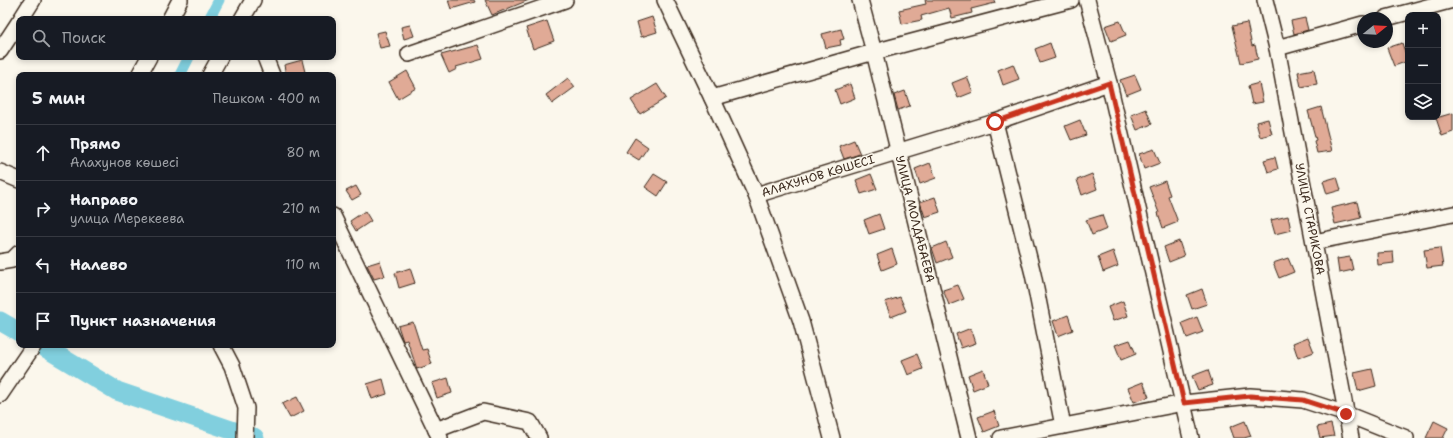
<!DOCTYPE html>
<html lang="ru">
<head>
<meta charset="utf-8">
<style>
  :root { --surface:#171b24; --page:#242831; --text:#f1f3f6; --muted:#9ea1a6; --line:#363941 }
  body { margin:0; font-family:"Shantell Sans",sans-serif; background:var(--page); color:var(--text) }
  .controls { position:absolute; right:12px; top:12px; display:grid; overflow:hidden; border-radius:8px; box-shadow:0 2px 6px #0003 }
  .controls button { width:36px; height:36px; display:grid; place-items:center; padding:0; border:0; border-bottom:1px solid var(--line); background:var(--surface); color:var(--text); font:20px sans-serif }
  .compass { position:absolute; left:1357px; top:12px; width:36px; height:36px; border-radius:50%; background:var(--surface); box-shadow:0 2px 6px #0003; rotate:72deg }
  .stop { position:absolute; width:12px; height:12px; margin:-9px; border:3px solid #c8321e; border-radius:50%; background:#fff }
  .stop.end { background:#c8321e; border-color:#fff; box-shadow:0 1px 4px #0008 }
  .list { margin:0; padding:0; list-style:none }
  h2 { display:flex; justify-content:space-between; align-items:center; height:52px; margin:0; padding:0 16px; font-size:17px }
  h2 small { font-size:13px; font-weight:400; color:var(--muted) }
  .list li { display:grid; grid-template-columns:26px 1fr auto; gap:12px; align-items:center; box-sizing:border-box; height:56px; padding:0 16px; border-top:1px solid var(--line) }
  .list b { display:block; font-size:15px; white-space:nowrap }
  .list p { margin:0; font-size:13px; white-space:nowrap; color:var(--muted) }
  .list em { font-size:13px; font-style:normal; color:var(--muted) }
  .icon { flex:none; width:22px; height:22px; fill:none; stroke:currentColor; stroke-width:2; stroke-linecap:round; stroke-linejoin:round }
  .map { position:relative; flex:none; width:1453px; height:438px; overflow:hidden }
  .search { position:absolute; background:var(--surface); box-shadow:0 2px 6px #0003; left:16px; top:16px; width:320px; height:44px; display:flex; align-items:center; gap:10px; box-sizing:border-box; padding:0 14px; border-radius:8px; color:var(--muted); font-size:15px }
  .panel { position:absolute; background:var(--surface); box-shadow:0 2px 6px #0003; left:16px; top:72px; width:320px; height:276px; border-radius:8px }
  .map>svg:first-child { display:block }
</style>
</head>
<body>
<div class="map">
<svg width="1453" height="438" viewBox="0 0 1453 438">
  <rect width="100%" height="100%" fill="#fbf7ec"/>
  <filter id="ink" filterUnits="userSpaceOnUse"><feTurbulence type="fractalNoise" baseFrequency=".025" numOctaves="2"/><feDisplacementMap in="SourceGraphic" scale="8" xChannelSelector="R" yChannelSelector="G"/><feConvolveMatrix kernelMatrix="1 2 1 2 8 2 1 2 1" color-interpolation-filters="sRGB"/></filter>
  <g filter="url(#ink)">
    <g fill="none" stroke-linecap="round" stroke-linejoin="round">
      <!-- canal -->
      <g stroke="#81cfde" stroke-width="11">
        <path d="M209,19L219,0"/>
        <path d="M180,75L189,57"/>
      </g>
      <!-- river -->
      <g stroke="#81cfde" stroke-width="19">
        <path d="M0,321L19,332"/>
        <path d="M44,347L117,391L237,432"/>
        <path d="M254,437L255,438"/>
      </g>
    </g>
    <!-- building -->
    <g fill="#e0aa96" stroke="#3b2a1e">
      <path d="M448,0H474L475,2L451,9Z"/>
      <path d="M485,0H529L492,15Z"/>
      <path d="M925,0H994L995,3L971,9L972,13L952,18L949,8L921,16L922,20L902,24L899,10L926,4Z"/>
      <path d="M652,17L657,32L641,37L637,22Z"/>
      <path d="M1305,18L1308,30L1294,34L1291,21Z"/>
      <path d="M547,21L554,41L533,49L526,28Z"/>
      <path d="M1120,21L1126,35L1111,41L1105,26Z"/>
      <path d="M1247,23L1252,46L1255,45L1258,59L1241,63L1232,26Z"/>
      <path d="M410,25L414,36L404,39L401,27Z"/>
      <path d="M841,29L844,39L840,40L841,45L826,48L822,34Z"/>
      <path d="M385,31L390,46L380,48L376,33Z"/>
      <path d="M1050,43L1055,58L1040,63L1035,49Z"/>
      <path d="M1402,43L1408,61L1394,66L1387,48Z"/>
      <path d="M478,45L483,59L456,67L457,69L449,73L441,55Z"/>
      <path d="M302,60L305,72L293,75H286L284,65Z"/>
      <path d="M1013,64L1019,79L1003,85L998,70Z"/>
      <path d="M1314,69L1317,84L1301,87L1298,72Z"/>
      <path d="M407,71L416,88L398,99L389,82Z"/>
      <path d="M1135,75L1141,89L1126,95L1120,80Z"/>
      <path d="M967,77L973,92L958,98L952,83Z"/>
      <path d="M568,78L575,87L552,104L546,95Z"/>
      <path d="M1259,83L1263,102L1252,104L1248,86Z"/>
      <path d="M657,84L666,98L640,114L631,100Z"/>
      <path d="M850,84L855,98L840,104L835,90Z"/>
      <path d="M905,91L910,106L898,110L894,95Z"/>
      <path d="M1321,107L1332,151L1317,153L1314,141L1316,140L1308,111Z"/>
      <path d="M1146,109L1152,124L1137,130L1131,115Z"/>
      <path d="M1453,113V132L1442,136L1436,118Z"/>
      <path d="M1268,119L1272,134L1260,137L1256,122Z"/>
      <path d="M1080,120L1086,135L1071,140L1065,126Z"/>
      <path d="M635,138L648,147L639,160L626,152Z"/>
      <path d="M854,140L860,154L844,159L839,146Z"/>
      <path d="M1154,149L1160,163L1144,169L1139,154Z"/>
      <path d="M1275,157L1278,169L1268,172L1264,160Z"/>
      <path d="M930,163L936,178L920,184L915,169Z"/>
      <path d="M654,174L667,182L658,196L645,187Z"/>
      <path d="M871,174L877,189L861,194L856,180Z"/>
      <path d="M1092,174L1097,189L1082,195L1077,180Z"/>
      <path d="M1337,177L1341,190L1327,194L1323,181Z"/>
      <path d="M1165,181L1170,195L1168,196L1178,222L1163,228L1158,213H1159L1149,187Z"/>
      <path d="M356,186L361,195L352,200L346,191Z"/>
      <path d="M935,197L940,212L925,217L920,202Z"/>
      <path d="M1357,202L1361,218L1335,224L1331,208Z"/>
      <path d="M365,211L371,221L356,231L350,221Z"/>
      <path d="M879,214L884,229L869,234L864,220Z"/>
      <path d="M1102,215L1107,229L1092,235L1086,220Z"/>
      <path d="M1288,216L1291,230L1275,234L1271,220Z"/>
      <path d="M1179,241L1184,256L1169,262L1164,247Z"/>
      <path d="M946,242L952,257L937,263L932,248Z"/>
      <path d="M1440,248L1443,266L1427,268L1424,250Z"/>
      <path d="M892,249L897,264L882,270L877,255Z"/>
      <path d="M1113,251L1118,266L1103,272L1098,257Z"/>
      <path d="M1393,252L1394,263L1378,265L1377,253Z"/>
      <path d="M1350,257L1353,270L1339,273L1337,259Z"/>
      <path d="M1288,258L1294,272L1279,278L1273,263Z"/>
      <path d="M380,261L385,276L374,279L367,265Z"/>
      <path d="M410,268L415,283L399,288L395,273Z"/>
      <path d="M958,285L964,299L949,305L943,290Z"/>
      <path d="M1202,289L1207,304L1192,309L1187,295Z"/>
      <path d="M900,297L906,311L891,317L885,302Z"/>
      <path d="M1123,301L1128,316L1113,321L1108,307Z"/>
      <path d="M1068,315L1073,330L1058,336L1053,321Z"/>
      <path d="M1197,317L1203,332L1187,338L1182,323Z"/>
      <path d="M413,322L422,350L427,349L432,364L417,369L407,340L403,341L398,326Z"/>
      <path d="M971,328L976,343L961,348L956,334Z"/>
      <path d="M1308,337L1314,352L1298,358L1293,343Z"/>
      <path d="M1130,340L1136,354L1121,360L1115,345Z"/>
      <path d="M917,354L923,369L908,375L902,360Z"/>
      <path d="M983,369L988,384L973,390L968,375Z"/>
      <path d="M1372,369L1376,386L1358,391L1354,373Z"/>
      <path d="M1208,370L1213,385L1198,390L1192,376Z"/>
      <path d="M448,378L452,393L437,398L432,383Z"/>
      <path d="M383,379L387,394L372,399L367,384Z"/>
      <path d="M1143,382L1149,397L1134,402L1128,388Z"/>
      <path d="M297,397L304,411L290,418L282,404Z"/>
      <path d="M994,411L999,426L984,432L978,417Z"/>
      <path d="M1245,421L1251,436L1244,438H1234L1230,427Z"/>
      <path d="M1434,421L1448,428L1443,438H1426Z"/>
      <path d="M1331,424L1334,436L1320,438L1317,427Z"/>
    </g>
    <g fill="none" stroke-linecap="round" stroke-linejoin="round">
      <defs>
        <g id="minor">
          <path d="M665,0L712,98L756,195L801,321L832,438"/>
          <path d="M860,0L874,52L969,438"/>
          <path d="M1087,0L1109,83L1191,438"/>
          <path d="M1265,0L1277,48L1351,438"/>
          <path d="M1386,18L1453,0"/>
          <path d="M21,19L33,0"/>
          <path d="M170,19L180,0"/>
          <path d="M242,19L253,0"/>
          <path d="M1277,48L1363,24"/>
          <path d="M0,51L19,22"/>
          <path d="M409,54L565,0"/>
          <path d="M265,57L272,75"/>
          <path d="M139,75L149,57"/>
          <path d="M210,75L220,57"/>
          <path d="M712,98L874,52L1071,0"/>
          <path d="M995,122L1033,274L1063,426"/>
          <path d="M0,172L19,180"/>
          <path d="M756,195L995,122L1109,83"/>
          <path d="M333,216L440,438"/>
          <path d="M1314,242L1453,214"/>
          <path d="M0,262L12,260L19,253"/>
          <path d="M221,345L232,366L246,408L245,438"/>
          <path d="M0,395L34,345"/>
          <path d="M436,430L483,412L530,422L539,438"/>
          <path d="M1001,438L1184,403L1250,396L1303,400L1346,414L1406,438"/>
        </g>
      </defs>
      <!-- minor casing -->
      <use href="#minor" stroke="#3b2a1e" stroke-width="18"/>
      <!-- minor -->
      <use href="#minor" stroke="#fbf7ec" stroke-width="15"/>
    </g>
  </g>
  <g fill="none" stroke-linecap="round" stroke-linejoin="round" filter="url(#ink)">
    <!-- route -->
    <path stroke="#c8321e" stroke-width="5" d="M995,122L1109,83L1184,403L1250,396L1303,400L1346,414"/>
  </g>
  <g text-anchor="middle" dominant-baseline="central" stroke-width="3" stroke-linejoin="round" paint-order="stroke">
    <!-- street labels -->
    <g font-size="12" fill="#3b2a1e" stroke="#fbf7ec">
      <text transform="translate(818 176) rotate(-17)">АЛАХУНОВ КӨШЕСІ</text>
      <text transform="translate(915 219) rotate(76)">УЛИЦА МОЛДАБАЕВА</text>
      <text transform="translate(1310 219) rotate(79)">УЛИЦА СТАРИКОВА</text>
    </g>
  </g>
</svg>
<div class="controls">
<button>+</button>
<button>−</button>
<button><svg class="icon" aria-label="layers" viewBox="0 0 24 24"><path d="M12 4l9 5-9 5-9-5zM3 14l9 5 9-5"/></svg></button>
</div>
<svg class="compass" viewBox="-18 -18 36 36"><path d="M0-13l5 13h-10z" fill="#e53935"/><path d="M0 13l5-13h-10z" fill="#9ea1a6"/></svg>
<div class="stop" style="left:995px;top:122px"></div>
<div class="stop end" style="left:1346px;top:414px"></div>
<div class="search"><svg class="icon" aria-label="search" viewBox="0 0 24 24"><circle cx="10" cy="10" r="6"/><path d="M15 15l6 6"/></svg>Поиск</div>
<section class="panel">
<h2>5 мин<small>Пешком · 400 m</small></h2>
<ul class="list">
<li><svg class="icon" aria-label="ahead" viewBox="0 0 24 24"><path d="M12 20V5M6 11l6-6 6 6"/></svg><div><b>Прямо</b><p>Алахунов көшесі</p></div><em>80 m</em></li>
<li><svg class="icon" aria-label="right" viewBox="0 0 24 24"><path d="M7 20v-9h11M14 6l5 5-5 5"/></svg><div><b>Направо</b><p>улица Мерекеева</p></div><em>210 m</em></li>
<li><svg class="icon" aria-label="left" viewBox="0 0 24 24"><path d="M17 20v-9H6M10 6l-5 5 5 5"/></svg><div><b>Налево</b></div><em>110 m</em></li>
<li><svg class="icon" aria-label="arrive" viewBox="0 0 24 24"><path d="M6 21V4h12l-3 4 3 4H6"/></svg><div><b>Пункт назначения</b></div></li>
</ul>
</section>
</div>
</body>
</html>
